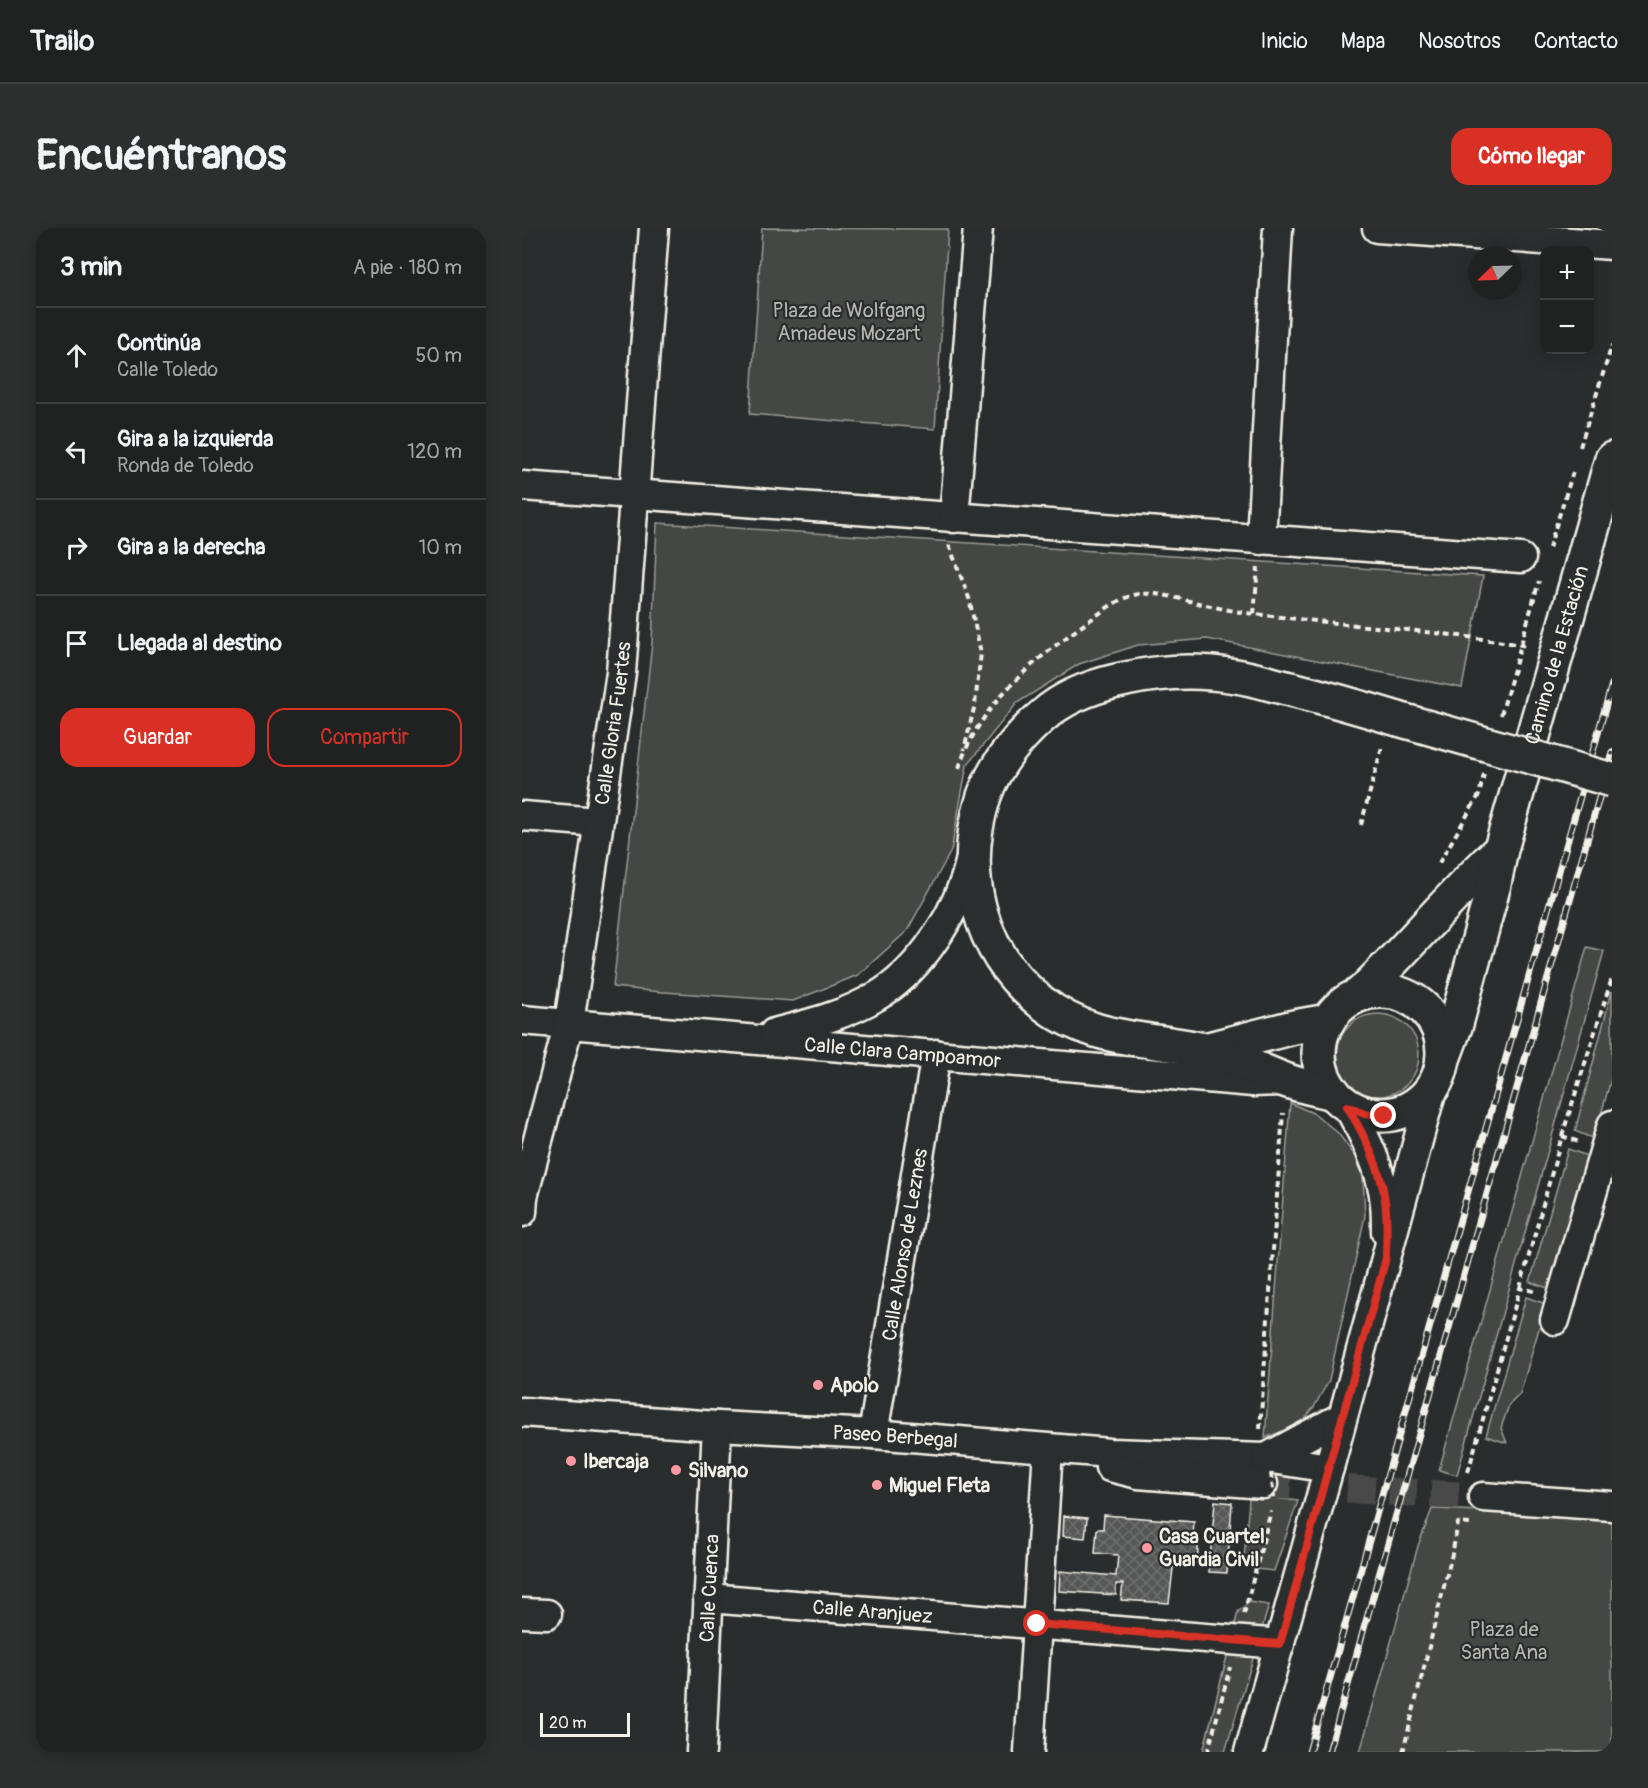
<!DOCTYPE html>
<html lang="es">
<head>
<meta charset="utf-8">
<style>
  :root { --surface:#202222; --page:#2d2f2f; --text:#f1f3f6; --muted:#a2a4a5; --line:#3d3f40; --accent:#d93025 }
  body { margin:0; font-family:Pangolin,sans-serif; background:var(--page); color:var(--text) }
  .controls { position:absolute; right:18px; top:18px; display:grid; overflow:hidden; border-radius:12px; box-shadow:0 3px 15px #0003 }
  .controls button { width:54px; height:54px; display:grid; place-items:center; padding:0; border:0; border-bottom:2px solid var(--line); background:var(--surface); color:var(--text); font:30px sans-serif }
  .compass { position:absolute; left:946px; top:18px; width:54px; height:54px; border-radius:50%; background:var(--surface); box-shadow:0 3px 15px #0003; rotate:247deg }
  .scale { position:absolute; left:18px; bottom:15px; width:90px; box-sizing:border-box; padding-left:6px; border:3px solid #f4f1e8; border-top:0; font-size:16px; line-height:21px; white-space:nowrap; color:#f4f1e8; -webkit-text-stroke:4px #2a2d2e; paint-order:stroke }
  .stop { position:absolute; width:18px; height:18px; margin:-14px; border:4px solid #d93025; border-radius:50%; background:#fff }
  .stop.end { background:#d93025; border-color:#fff; box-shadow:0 2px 6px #0008 }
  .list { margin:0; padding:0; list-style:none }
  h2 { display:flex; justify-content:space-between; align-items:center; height:78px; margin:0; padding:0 24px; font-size:26px }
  h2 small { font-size:20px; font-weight:400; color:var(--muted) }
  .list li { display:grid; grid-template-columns:39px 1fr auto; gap:18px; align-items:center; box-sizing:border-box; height:96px; padding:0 24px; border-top:2px solid var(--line) }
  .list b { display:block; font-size:22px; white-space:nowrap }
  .list p { margin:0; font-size:20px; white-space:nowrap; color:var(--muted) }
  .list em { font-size:20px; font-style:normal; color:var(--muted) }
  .actions { display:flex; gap:12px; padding:18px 24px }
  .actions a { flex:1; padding:14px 0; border:2px solid var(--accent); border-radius:18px; text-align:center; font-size:21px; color:var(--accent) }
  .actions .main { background:var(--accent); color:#fff }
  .icon { flex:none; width:33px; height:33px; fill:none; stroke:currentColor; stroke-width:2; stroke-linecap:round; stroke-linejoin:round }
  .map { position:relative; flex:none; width:1090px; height:1524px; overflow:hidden; border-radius:18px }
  header { display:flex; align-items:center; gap:36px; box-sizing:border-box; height:84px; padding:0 30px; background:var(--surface); border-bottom:2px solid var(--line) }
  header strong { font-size:28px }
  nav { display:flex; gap:33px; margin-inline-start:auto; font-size:21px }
  .intro { display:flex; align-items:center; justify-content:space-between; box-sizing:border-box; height:144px; padding:0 36px }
  h1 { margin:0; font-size:42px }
  .button { padding:15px 27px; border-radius:18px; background:var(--accent); color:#fff; font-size:21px; font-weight:700 }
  main { display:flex; gap:36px; padding:0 36px }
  aside { flex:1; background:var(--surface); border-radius:18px; box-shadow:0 3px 15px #0003 }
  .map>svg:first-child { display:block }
</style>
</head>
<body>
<header>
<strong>Trailo</strong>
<nav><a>Inicio</a><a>Mapa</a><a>Nosotros</a><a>Contacto</a></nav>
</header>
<div class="intro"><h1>Encuéntranos</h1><a class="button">Cómo llegar</a></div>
<main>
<aside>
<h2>3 min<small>A pie · 180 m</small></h2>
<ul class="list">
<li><svg class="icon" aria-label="ahead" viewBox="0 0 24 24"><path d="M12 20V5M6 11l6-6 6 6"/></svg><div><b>Continúa</b><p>Calle Toledo</p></div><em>50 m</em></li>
<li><svg class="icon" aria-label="left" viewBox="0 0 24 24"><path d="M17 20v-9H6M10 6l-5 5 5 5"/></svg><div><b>Gira a la izquierda</b><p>Ronda de Toledo</p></div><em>120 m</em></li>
<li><svg class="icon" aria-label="right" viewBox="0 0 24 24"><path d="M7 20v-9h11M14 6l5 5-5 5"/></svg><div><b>Gira a la derecha</b></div><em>10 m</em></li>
<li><svg class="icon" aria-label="arrive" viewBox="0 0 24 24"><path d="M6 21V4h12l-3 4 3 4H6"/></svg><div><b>Llegada al destino</b></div></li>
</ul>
<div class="actions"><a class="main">Guardar</a><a>Compartir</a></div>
</aside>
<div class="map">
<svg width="1090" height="1524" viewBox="0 0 1090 1524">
  <defs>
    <pattern id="building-cross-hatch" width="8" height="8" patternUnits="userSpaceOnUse" patternTransform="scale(1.5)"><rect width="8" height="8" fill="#555756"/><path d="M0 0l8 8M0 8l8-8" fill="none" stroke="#6e706e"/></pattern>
  </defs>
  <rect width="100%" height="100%" fill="#2a2d2e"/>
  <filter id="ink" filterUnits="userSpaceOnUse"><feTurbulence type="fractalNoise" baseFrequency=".0167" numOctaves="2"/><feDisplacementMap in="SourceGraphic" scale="12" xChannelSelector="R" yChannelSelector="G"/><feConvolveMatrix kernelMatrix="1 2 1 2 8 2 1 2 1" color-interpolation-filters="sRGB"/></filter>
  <g filter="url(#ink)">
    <!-- green -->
    <g fill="#444645" stroke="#9c9c96" stroke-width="1.5">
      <path d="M240,0L426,1L413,201L228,186Z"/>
      <path d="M135,295L961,348L940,460L685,411L616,417L557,436L495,475L445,537L429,623L385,703L336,747L271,773L128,763L91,759L130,415Z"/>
      <path d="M1065,719L1082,723L935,1247L917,1242Z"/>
      <path d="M1090,763V848L1072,911L1053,903Z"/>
      <circle cx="856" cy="827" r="41"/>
      <path d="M768,875L793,886L816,905L834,929L841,949L843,988L807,1152L792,1179L781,1193L766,1201L743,1210Z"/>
      <path d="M1046,921L1068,929L1029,1061L1008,1054Z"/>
      <path d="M1004,1069L1024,1076L998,1166L987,1177L979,1200L985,1215L964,1208Z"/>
      <path d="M752,1270L776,1273L752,1343L734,1341L722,1331L727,1271Z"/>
      <path d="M910,1281L1090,1288V1524H838L896,1318Z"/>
      <path d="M727,1374L747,1377L703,1524H681L716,1384Z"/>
    </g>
    <!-- building -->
    <g fill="url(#building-cross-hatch)" stroke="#f4f1e8" stroke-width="1.5">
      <path d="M693,1273L710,1275L705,1345L687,1344Z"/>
      <path d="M582,1287L672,1294L671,1308H677L675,1334L652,1332L647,1375L599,1372L601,1356H594V1367L537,1363L538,1343L594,1348L596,1327L573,1325L575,1301H581Z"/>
      <path d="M542,1288L565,1290L563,1310L541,1308Z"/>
    </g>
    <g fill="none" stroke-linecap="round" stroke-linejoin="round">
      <!-- street-tunnel -->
      <path stroke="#484a4a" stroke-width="28" stroke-dasharray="28 14" stroke-linecap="butt" d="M741,1256L961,1269"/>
      <defs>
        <g id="street">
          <path d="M855,0L1090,17"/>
          <path d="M0,258L999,330"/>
          <path d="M432,290L456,0"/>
          <path d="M739,312L756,0"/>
          <path d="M0,588L76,594"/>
          <path id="s1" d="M0,792L731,854L759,853"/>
          <path d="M252,805C287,796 324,787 355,768C393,746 426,698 441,657C445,648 447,637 450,627"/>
          <path d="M826,878C842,907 860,941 863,975C864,985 864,994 864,1004"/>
          <path id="s2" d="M0,984L1,969L47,795L99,445L132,0"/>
          <path d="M1033,1092L1090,897"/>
          <path id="s3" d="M0,1184L195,1198L351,1206L588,1225L744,1230L807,1240"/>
          <path id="s4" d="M351,1206L414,826"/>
          <path d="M744,1230L820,1189"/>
          <path d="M588,1239L616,1246L741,1256"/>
          <path d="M961,1269L1090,1278"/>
          <path id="s5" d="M186,1370L758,1416"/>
          <path d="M0,1385L25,1386"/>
          <path id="s6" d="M179,1524L195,1198"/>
          <path d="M507,1524L526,1221"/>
          <path d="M727,1524L807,1240L910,861"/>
        </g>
        <g id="secondary">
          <circle cx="859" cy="825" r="62"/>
          <path d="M837,767C886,720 929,667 979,621"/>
          <path d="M683,822L772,799L806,793"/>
          <path id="s7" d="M921,831L934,796L972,656L979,621L1090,231"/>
          <path d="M812,865C795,861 778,858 763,852C736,842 710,828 682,822C623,809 570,814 519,774C456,724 437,644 462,568C474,534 501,503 529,481C551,465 578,456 604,451C639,443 678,442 714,448C733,451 751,457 769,461C805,470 840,480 876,491"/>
        </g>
      </defs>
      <!-- street casing -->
      <use href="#street" stroke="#f4f1e8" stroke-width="33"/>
      <!-- secondary casing -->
      <use href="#secondary" stroke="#f4f1e8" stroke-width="38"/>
      <!-- path -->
      <g stroke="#f4f1e8" stroke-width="4" stroke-dasharray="6 4.5" stroke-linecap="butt">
        <path d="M1058,219L1090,117"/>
        <path d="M427,317L447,370L459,425L453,476L442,522"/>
        <path d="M1027,320L1051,244"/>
        <path d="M732,386L736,339"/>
        <path d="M979,487L1017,353"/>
        <path d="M437,540C457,476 514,430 567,393C582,382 599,368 618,366C638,364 657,371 676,375C695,380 715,384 734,386C824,398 915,402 1005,418"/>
        <path d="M839,597L860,519"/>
        <path d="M917,635L957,567L962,546"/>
        <path d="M1040,908L1057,914"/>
        <path d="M998,1060L1040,908L1090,750"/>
        <path d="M738,1201L761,885"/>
        <path d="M946,1244L998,1060L1012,1063"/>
        <path d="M722,1386L749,1283"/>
        <path d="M686,1524L708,1439"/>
        <path d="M881,1524L931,1322L936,1295L948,1296"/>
      </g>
      <!-- street -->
      <use href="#street" stroke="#2a2d2e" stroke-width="28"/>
      <!-- secondary -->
      <use href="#secondary" stroke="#2a2d2e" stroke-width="33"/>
      <defs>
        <g id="rail">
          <path d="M787,1524L1090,456"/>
          <path d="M807,1524L1090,524"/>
        </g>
      </defs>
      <!-- rail casing -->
      <use href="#rail" stroke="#f4f1e8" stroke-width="7"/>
      <!-- rail -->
      <use href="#rail" stroke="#2a2d2e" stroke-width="4.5" stroke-dasharray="14" stroke-linecap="butt"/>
      <defs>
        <path id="secondary-bridge" d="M876,491L1090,552"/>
      </defs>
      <!-- secondary-bridge casing -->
      <use href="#secondary-bridge" stroke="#f4f1e8" stroke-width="38" stroke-linecap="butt"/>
      <!-- path-bridge -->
      <path stroke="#f4f1e8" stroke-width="4" stroke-dasharray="6 4.5" stroke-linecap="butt" d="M749,1245L752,1270"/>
      <!-- secondary-bridge -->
      <use href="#secondary-bridge" stroke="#2a2d2e" stroke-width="33"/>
    </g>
  </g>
  <g fill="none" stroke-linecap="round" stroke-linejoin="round" filter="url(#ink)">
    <!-- route -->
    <path stroke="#d93025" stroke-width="8" d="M515,1396L758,1416L864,1030C864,1011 866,992 863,973C859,939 842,907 825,878L843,885L862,888"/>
  </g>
  <!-- markers -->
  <g fill="#ff9aa2" stroke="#2a2d2e" stroke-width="2">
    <circle cx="296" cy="1157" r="6"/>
    <circle cx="49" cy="1233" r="6"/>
    <circle cx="154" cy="1242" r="6"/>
    <circle cx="355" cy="1257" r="6"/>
    <circle cx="625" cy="1320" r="6"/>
  </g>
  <g text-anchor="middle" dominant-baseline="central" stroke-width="4.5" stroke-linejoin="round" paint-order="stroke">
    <!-- park labels -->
    <g font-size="20" fill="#b6b5af" stroke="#2a2d2e">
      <text x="327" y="82">Plaza de Wolfgang<tspan x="327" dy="23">Amadeus Mozart</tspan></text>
      <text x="982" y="1401">Plaza de<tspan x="982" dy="23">Santa Ana</tspan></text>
    </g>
    <!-- street labels -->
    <g font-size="20" fill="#f4f1e8" stroke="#2a2d2e">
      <text stroke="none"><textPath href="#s7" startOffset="420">Camino de la Estación</textPath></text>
      <text stroke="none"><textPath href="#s2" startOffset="498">Calle Gloria Fuertes</textPath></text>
      <text stroke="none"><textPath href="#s1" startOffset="382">Calle Clara Campoamor</textPath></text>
      <text stroke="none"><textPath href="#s4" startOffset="192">Calle Alonso de Leznes</textPath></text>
      <text stroke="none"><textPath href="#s3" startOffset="374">Paseo Berbegal</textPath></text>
      <text stroke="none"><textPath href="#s6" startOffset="164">Calle Cuenca</textPath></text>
      <text stroke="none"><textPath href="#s5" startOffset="165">Calle Aranjuez</textPath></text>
    </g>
    <!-- poi labels -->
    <g font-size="20" font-weight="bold" fill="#f4f1e8" stroke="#2a2d2e" text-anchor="start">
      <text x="308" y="1157">Apolo</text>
      <text x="61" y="1233">Ibercaja</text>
      <text x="166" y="1242">Silvano</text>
      <text x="367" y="1257">Miguel Fleta</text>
      <text x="637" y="1308">Casa Cuartel<tspan x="637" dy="23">Guardia Civil</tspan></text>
    </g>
  </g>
</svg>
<div class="controls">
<button>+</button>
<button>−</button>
</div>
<svg class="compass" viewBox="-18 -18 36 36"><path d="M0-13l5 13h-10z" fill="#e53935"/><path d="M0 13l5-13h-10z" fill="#a2a4a5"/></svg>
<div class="scale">20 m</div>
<div class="stop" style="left:515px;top:1396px"></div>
<div class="stop end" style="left:862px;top:888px"></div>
</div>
</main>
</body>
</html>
